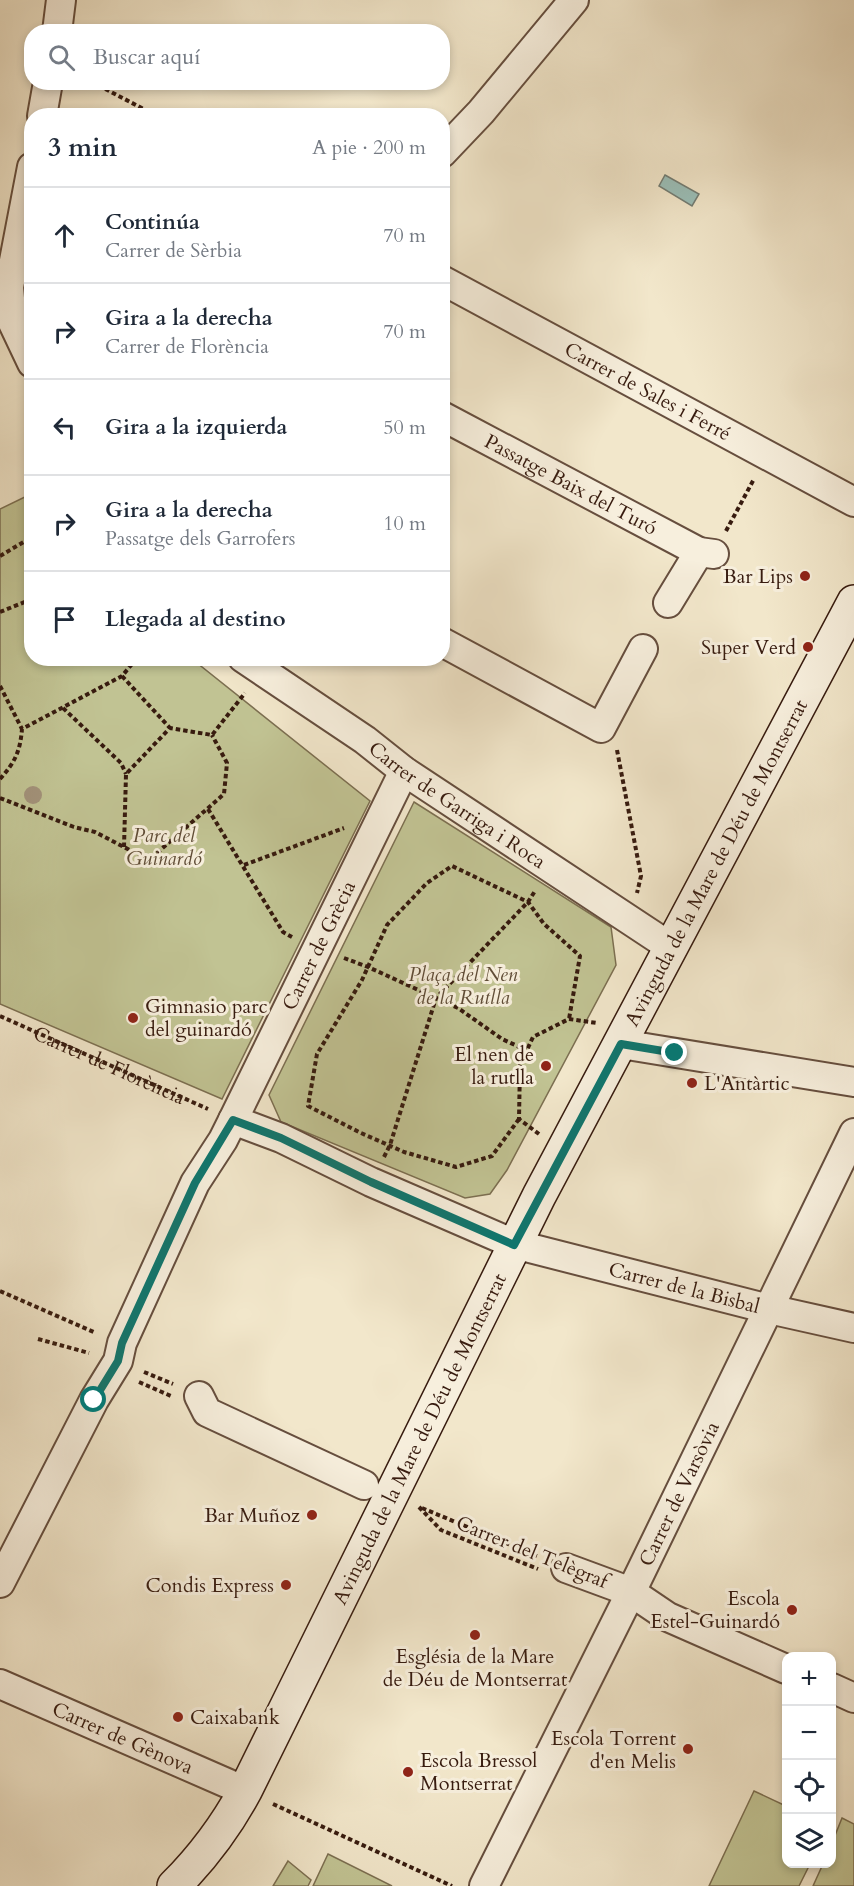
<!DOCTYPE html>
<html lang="es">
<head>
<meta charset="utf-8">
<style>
  :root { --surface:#fff; --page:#f2f2f3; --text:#1f2937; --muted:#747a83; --line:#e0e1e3 }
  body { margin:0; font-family:Cardo,serif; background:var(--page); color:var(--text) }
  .controls { position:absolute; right:18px; bottom:18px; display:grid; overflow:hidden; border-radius:12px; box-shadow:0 3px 9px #0003 }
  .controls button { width:54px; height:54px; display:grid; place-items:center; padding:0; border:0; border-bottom:2px solid var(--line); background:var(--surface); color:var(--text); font:30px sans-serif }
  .stop { position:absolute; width:18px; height:18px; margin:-14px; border:4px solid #0f766e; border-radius:50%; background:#fff }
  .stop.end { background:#0f766e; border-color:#fff; box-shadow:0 2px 6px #0008 }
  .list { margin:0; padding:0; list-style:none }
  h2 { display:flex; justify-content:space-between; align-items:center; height:78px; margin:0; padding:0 24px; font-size:26px }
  h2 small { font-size:20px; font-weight:400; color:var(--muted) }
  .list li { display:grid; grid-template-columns:39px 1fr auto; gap:18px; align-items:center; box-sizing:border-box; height:96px; padding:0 24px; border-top:2px solid var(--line) }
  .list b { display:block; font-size:22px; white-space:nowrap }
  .list p { margin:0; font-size:20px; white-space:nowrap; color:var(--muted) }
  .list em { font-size:20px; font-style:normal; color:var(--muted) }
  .icon { flex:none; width:33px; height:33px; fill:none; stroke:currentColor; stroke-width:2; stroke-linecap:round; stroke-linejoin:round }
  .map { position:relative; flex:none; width:854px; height:1886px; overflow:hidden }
  .search { position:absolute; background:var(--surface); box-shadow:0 3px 9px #0003; left:24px; top:24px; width:426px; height:66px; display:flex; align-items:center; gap:15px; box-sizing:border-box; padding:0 21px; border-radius:24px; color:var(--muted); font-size:22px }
  .panel { position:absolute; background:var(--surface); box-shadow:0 3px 9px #0003; left:24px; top:108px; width:426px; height:558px; border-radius:24px }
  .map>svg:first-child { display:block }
</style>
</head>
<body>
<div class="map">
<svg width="854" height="1886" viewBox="0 0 854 1886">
  <rect width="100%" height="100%" fill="#f2e7cb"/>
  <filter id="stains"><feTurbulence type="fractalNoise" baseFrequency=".00333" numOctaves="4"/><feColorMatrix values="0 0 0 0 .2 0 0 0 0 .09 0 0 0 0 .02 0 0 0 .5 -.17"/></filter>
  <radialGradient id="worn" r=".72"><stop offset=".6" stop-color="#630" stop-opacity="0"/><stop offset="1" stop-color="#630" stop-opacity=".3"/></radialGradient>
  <!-- green -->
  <g fill="#c1c393" stroke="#7c6f51" stroke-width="1.5">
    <path d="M31,494L32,658L192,659L370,801L222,1099L0,1004V509Z"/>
    <path d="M414,802L611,927L616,965L507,1170L490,1194L465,1198L281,1122L269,1095Z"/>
    <path d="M754,1791L786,1806V1864H810L799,1886H709Z"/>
    <path d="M842,1818L854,1824V1886H813L823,1864H832V1843Z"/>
    <path d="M328,1854L392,1886H313Z"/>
    <path d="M288,1861L311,1880L308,1886H273Z"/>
  </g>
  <!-- water -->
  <path fill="#9bbfb8" stroke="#737d74" stroke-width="1.5" d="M665,175L699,194L692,206L659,186Z"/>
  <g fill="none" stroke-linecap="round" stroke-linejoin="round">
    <defs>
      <g id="street">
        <path d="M57,32L61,0"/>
        <path d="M42,116L48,82"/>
        <path d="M442,153L481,112L574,0"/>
        <path d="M32,167L9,287L12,321L32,363"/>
        <path id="s2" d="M442,280L854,502"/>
        <path id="s3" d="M442,416L699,552"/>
        <path d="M668,603L699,552L714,554"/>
        <path d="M442,642L601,728L643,649"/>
        <path id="s4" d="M243,658L365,740L404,771L672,948"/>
        <path d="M621,1044L854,1082"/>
        <path id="s5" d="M233,1120L281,1138L371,1182L514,1244L769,1309L854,1328"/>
        <path d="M199,1396L207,1412L364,1485"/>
        <path d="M566,1568L631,1592L668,1617L786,1669"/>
        <path id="s6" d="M0,1583L94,1400L118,1361L122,1343L195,1183L223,1140L233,1120L404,771"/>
        <path id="s7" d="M0,1684L245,1791"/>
        <path d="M832,1688L854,1698"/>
        <path id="s8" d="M484,1886L631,1592L854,1133"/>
      </g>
      <g id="secondary">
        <path id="s9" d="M174,1886C202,1858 226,1826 245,1791L539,1196L854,602"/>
      </g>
    </defs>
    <!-- street casing -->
    <use href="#street" stroke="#664e3e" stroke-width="32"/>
    <!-- secondary casing -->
    <use href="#secondary" stroke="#371b0f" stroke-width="36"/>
    <!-- path -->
    <g stroke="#371b0f" stroke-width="4" stroke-dasharray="4.5 3" stroke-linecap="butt">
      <path d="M92,82L157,116"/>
      <path d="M726,531L754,479"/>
      <path d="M0,556L32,537"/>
      <path d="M0,612L32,599"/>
      <path d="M122,676L170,728"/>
      <path d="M0,686L22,729"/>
      <path d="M63,708L121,763L126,774"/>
      <path d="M617,750L641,876L637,893"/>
      <path d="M0,779C15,762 20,752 22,729L122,676L137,658"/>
      <path d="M0,798L74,827L95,832L149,860L224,794L227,763L212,735"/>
      <path d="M208,809L283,932L292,937"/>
      <path d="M124,847L126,774L170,728L212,735L245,693"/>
      <path d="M244,865L344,828"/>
      <path d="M344,958L368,967L458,1008L502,1039L526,1050"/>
      <path id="s1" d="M0,1016L208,1109"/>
      <path d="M519,1119L492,1156L456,1167L404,1152L361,1133L308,1106L317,1054L362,980L387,925L427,883L452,866L528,902L544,924L580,956L569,1019"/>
      <path d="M539,1134L519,1119L520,1065L533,1037L569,1019L597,1023"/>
      <path d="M384,1157L390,1145L436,998L528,902L535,891"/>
      <path d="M0,1291L96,1333"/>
      <path d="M38,1339L89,1353"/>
      <path d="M144,1372L173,1384"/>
      <path d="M139,1382L171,1396"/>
      <path d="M419,1507L441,1530L538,1569"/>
      <path d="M422,1508L539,1557"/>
      <path d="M273,1804L452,1886"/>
    </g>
    <!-- street -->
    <use href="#street" stroke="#f7efdd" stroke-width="28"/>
    <!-- secondary -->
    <use href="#secondary" stroke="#f7efdd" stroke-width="33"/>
  </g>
  <!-- trees -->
  <circle fill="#a2927a" cx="33" cy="795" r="9"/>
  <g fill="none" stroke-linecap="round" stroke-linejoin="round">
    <!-- route -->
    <path stroke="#0f766e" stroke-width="8" d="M94,1400L118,1361L122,1343L195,1183L233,1120L281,1138L371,1182L514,1245L621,1044L675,1053"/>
  </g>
  <!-- markers -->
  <g fill="#8f2418" stroke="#f7efdd" stroke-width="2">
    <circle cx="805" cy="576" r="6"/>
    <circle cx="808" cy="647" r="6"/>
    <circle cx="133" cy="1018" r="6"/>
    <circle cx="546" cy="1066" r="6"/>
    <circle cx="692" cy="1083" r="6"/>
    <circle cx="312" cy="1515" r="6"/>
    <circle cx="286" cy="1585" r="6"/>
    <circle cx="792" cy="1610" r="6"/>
    <circle cx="475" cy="1635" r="6"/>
    <circle cx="178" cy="1717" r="6"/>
    <circle cx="688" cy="1749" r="6"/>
    <circle cx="408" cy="1772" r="6"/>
  </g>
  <g text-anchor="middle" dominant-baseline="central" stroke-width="6" stroke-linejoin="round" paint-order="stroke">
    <!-- street labels -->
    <g font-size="20" fill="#371b0f" stroke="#f7efdd">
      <text stroke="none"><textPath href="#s2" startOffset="234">Carrer de Sales i Ferré</textPath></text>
      <text stroke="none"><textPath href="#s3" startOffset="146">Passatge Baix del Turó</textPath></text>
      <text stroke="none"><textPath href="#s4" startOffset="260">Carrer de Garriga i Roca</textPath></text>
      <text stroke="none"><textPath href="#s9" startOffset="1160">Avinguda de la Mare de Déu de Montserrat</textPath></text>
      <text stroke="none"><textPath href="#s6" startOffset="714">Carrer de Grècia</textPath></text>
      <text stroke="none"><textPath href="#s1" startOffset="120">Carrer de Florència</textPath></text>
      <text stroke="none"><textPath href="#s5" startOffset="483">Carrer de la Bisbal</textPath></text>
      <text stroke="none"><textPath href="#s9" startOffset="512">Avinguda de la Mare de Déu de Montserrat</textPath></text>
      <text stroke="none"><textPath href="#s8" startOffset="438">Carrer de Varsòvia</textPath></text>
      <text transform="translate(532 1552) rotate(22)">Carrer del Telègraf</text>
      <text stroke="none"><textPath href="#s7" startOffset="134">Carrer de Gènova</textPath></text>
    </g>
    <!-- poi labels -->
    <g font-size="20" fill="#371b0f" stroke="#f7efdd" text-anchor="end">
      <text x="793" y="576">Bar Lips</text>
      <text x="796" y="647">Super Verd</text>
      <text x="145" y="1006" text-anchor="start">Gimnasio parc<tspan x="145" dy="23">del guinardó</tspan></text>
      <text x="534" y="1054">El nen de<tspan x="534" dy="23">la rutlla</tspan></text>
      <text x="704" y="1083" text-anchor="start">L'Antàrtic</text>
      <text x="300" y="1515">Bar Muñoz</text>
      <text x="274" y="1585">Condis Express</text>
      <text x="780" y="1598">Escola<tspan x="780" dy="23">Estel-Guinardó</tspan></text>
      <text x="475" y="1656" text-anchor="middle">Església de la Mare<tspan x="475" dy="23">de Déu de Montserrat</tspan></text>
      <text x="190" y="1717" text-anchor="start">Caixabank</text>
      <text x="676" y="1738">Escola Torrent<tspan x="676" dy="23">d'en Melis</tspan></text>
      <text x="420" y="1760" text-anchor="start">Escola Bressol<tspan x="420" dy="23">Montserrat</tspan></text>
    </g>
    <!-- park labels -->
    <g font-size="20" font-style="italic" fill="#604d37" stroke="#f7efdd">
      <text x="164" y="835">Parc del<tspan x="164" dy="23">Guinardó</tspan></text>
      <text x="463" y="974">Plaça del Nen<tspan x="463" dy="23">de la Rutlla</tspan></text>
    </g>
  </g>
  <rect width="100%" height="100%" filter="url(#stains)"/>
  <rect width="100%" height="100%" fill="url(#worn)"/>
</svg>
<div class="controls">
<button>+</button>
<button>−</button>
<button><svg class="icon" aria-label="locate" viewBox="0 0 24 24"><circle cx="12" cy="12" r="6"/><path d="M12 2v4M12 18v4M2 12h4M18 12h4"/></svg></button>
<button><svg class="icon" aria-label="layers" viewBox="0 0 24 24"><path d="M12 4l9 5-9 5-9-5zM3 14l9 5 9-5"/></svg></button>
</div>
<div class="stop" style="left:94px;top:1400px"></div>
<div class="stop end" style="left:675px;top:1053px"></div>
<div class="search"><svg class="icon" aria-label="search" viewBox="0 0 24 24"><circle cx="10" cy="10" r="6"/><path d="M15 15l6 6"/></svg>Buscar aquí</div>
<section class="panel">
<h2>3 min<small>A pie · 200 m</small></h2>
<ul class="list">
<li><svg class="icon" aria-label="ahead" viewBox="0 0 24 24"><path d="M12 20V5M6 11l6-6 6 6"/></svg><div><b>Continúa</b><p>Carrer de Sèrbia</p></div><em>70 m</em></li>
<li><svg class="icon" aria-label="right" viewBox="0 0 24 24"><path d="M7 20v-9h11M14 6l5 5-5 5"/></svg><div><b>Gira a la derecha</b><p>Carrer de Florència</p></div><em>70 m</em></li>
<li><svg class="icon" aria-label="left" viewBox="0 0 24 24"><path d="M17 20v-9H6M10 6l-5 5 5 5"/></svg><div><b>Gira a la izquierda</b></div><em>50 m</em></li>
<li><svg class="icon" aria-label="right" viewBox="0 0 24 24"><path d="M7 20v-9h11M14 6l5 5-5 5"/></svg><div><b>Gira a la derecha</b><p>Passatge dels Garrofers</p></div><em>10 m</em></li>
<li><svg class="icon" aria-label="arrive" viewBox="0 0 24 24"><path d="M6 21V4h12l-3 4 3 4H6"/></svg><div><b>Llegada al destino</b></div></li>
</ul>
</section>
</div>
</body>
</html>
